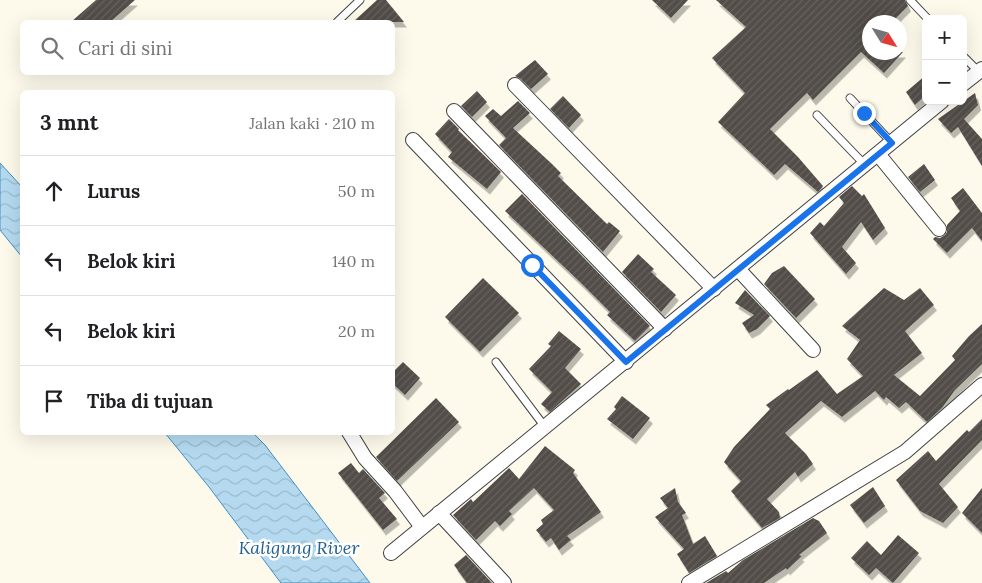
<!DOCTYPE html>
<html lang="id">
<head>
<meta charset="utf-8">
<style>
  :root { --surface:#fff; --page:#f6f6f6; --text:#202124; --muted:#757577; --line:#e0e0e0 }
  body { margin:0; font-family:Lora,serif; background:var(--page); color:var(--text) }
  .controls { position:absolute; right:15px; top:15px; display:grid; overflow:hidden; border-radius:8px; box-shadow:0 5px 20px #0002 }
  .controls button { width:45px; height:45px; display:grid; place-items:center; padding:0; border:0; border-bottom:1px solid var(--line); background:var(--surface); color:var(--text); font:25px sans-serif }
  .compass { position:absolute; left:862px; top:15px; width:45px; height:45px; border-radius:50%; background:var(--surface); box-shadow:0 5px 20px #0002; rotate:127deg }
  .stop { position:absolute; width:15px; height:15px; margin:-11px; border:4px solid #1a73e8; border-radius:50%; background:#fff }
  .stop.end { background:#1a73e8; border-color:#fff; box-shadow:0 1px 5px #0008 }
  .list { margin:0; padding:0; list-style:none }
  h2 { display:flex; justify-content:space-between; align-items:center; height:65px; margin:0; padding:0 20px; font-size:21px }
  h2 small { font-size:16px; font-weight:400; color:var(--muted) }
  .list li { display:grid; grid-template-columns:32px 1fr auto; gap:15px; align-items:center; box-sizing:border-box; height:70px; padding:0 20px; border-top:1px solid var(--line) }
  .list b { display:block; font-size:19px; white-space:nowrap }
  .list em { font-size:16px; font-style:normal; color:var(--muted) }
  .icon { flex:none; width:28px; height:28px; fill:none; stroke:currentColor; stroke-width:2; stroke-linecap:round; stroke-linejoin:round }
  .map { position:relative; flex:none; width:982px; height:583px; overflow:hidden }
  .search { position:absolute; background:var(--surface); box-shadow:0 5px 20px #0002; left:20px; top:20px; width:375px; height:55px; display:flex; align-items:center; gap:12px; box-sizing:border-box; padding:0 18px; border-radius:8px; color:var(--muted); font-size:19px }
  .panel { position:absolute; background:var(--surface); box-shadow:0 5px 20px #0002; left:20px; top:90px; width:375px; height:345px; border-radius:8px }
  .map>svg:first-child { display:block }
</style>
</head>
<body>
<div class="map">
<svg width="982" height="583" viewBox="0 0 982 583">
  <defs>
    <pattern id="water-waves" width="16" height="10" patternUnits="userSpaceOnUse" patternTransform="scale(1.25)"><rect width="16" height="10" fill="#b5daf0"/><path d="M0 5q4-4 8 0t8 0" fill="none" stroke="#9abacd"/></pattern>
    <pattern id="building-hatch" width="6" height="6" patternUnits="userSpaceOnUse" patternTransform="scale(1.25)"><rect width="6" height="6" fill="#534d49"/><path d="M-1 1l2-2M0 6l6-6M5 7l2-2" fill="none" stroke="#67625f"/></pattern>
    <filter id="shadow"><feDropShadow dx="3" dy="5.5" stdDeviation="0" flood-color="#0004"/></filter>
  </defs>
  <rect width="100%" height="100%" fill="#fdfaec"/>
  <!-- water -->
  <g fill="url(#water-waves)" stroke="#438ec0">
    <path d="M0,163L22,187V257L0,230Z"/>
    <path d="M165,433H253L265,445L370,583H281L209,487Z"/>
  </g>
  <!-- building -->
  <g fill="url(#building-hatch)" filter="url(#shadow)">
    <path d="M96,0H135L110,22H71Z"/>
    <path d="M377,0H386L404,22H353Z"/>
    <path d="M652,0H688L671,18Z"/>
    <path d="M716,0H905L908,6L892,22H870V52H903L884,73L861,52L813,100L807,93L770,129L798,157L823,186L818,192L785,164L774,175L718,122L745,93L712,58L746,27Z"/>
    <path d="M535,60L548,74L531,89L521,79L515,76Z"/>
    <path d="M926,75V95L915,105L906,92Z"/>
    <path d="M477,91L487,102L472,117L461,106Z"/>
    <path d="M975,93L978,105L964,119L982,139V166L958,127L951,133L938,119Z"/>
    <path d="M563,96L581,115L569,128L550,109Z"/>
    <path d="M518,101L530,113L513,128L552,164L561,173L558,176L607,224L609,222L620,231L603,252L499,145L506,138L485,116L493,109L501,116Z"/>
    <path d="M449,119L459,129L458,130L501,172L487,189L448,157L452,152L435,134Z"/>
    <path d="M924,164L935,180L920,192L908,177Z"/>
    <path d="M852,186L862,196L864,194L885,228L873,240L861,222L842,247L856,263L846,274L810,233L820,222L824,226L844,203L839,197Z"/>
    <path d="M963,188L982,213V241L972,228L947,253L933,239L935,237L940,238L945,235L947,232V225L960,211L951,198Z"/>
    <path d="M522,194L650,326L635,341L607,315L610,312L580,282L505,211Z"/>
    <path d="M638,254L654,269L651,272L676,295L661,312L622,272Z"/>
    <path d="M784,266L815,299L796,318L764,284L772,273Z"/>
    <path d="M483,278L519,313L480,352L445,317Z"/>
    <path d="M884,288L904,300L920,288L934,305L905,331L922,353L894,375L920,396L955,360L952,356L969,336L982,324V364L955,390L942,408L927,422L906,402L899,408L886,397L884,400L875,391L842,417L821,401L785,433L806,454L813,464L798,477L795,472L767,499L779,512L780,518L762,528L731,491L741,481L724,462L734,447L770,409L766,405L788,389L789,390L817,370L837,394L863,376L847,359L860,340L842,326Z"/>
    <path d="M745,290L770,316L757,329L749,333L742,323L754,315L735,303Z"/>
    <path d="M559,331L581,349L565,368L581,384L550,412L541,404L552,392L529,369L551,346L548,344Z"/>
    <path d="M403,362L420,378L405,395L392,383V373Z"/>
    <path d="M622,396L650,418L633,439L607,419L616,409L614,407Z"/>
    <path d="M436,398L459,422L397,481L376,457Z"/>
    <path d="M982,419V440L939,484L958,507L943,523L920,511L896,480L928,451L936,461L967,430L969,432Z"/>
    <path d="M545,446L575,470L573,473L601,512L567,536L571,540L559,550L551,538L546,542L536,530L543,524L541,520L554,510L534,488L509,511L512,514L500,526L495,521L476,540L453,515L471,499L473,502L509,468L519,479Z"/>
    <path d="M351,463L359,473L363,469L385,493L379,498L397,519L383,530L338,473Z"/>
    <path d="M873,487L885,506L864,523L850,505Z"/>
    <path d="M675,488L678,502L686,513L682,515L693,544L705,536L717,556L689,573L677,554L684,549L655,517L668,508L660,498Z"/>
    <path d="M982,488V533L962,513Z"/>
    <path d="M813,518L819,521L827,533L799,555L802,556L787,570L786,568L764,583H706L726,571L728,573L743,560Z"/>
    <path d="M898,535L919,553L893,583L876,568L869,575L851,558L867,541L881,555Z"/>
    <path d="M466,555L492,583H467L454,565Z"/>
  </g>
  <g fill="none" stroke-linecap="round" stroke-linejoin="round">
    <defs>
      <g id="lane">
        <path d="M910,0L928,19"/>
        <path d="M337,22L360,0"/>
        <path d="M963,56L979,72"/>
        <path d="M850,98L892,143"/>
        <path d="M817,115L865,165"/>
        <path d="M496,362L545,427"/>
      </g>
      <g id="street">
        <path d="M963,84L982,69"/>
        <path d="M515,85L714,289"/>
        <path d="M454,111L665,329"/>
        <path d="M413,140L626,362"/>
        <path d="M878,154L939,229"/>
        <path d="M738,269L813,350"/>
        <path d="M349,432L365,458L395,491L422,527"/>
        <path d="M439,513L504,583"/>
        <path d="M391,553L942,101"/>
        <path d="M689,583L905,452L982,385"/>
      </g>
    </defs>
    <!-- lane casing -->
    <use href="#lane" stroke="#3f3f3f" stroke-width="9"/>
    <!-- street casing -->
    <use href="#street" stroke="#3f3f3f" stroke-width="16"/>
    <!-- lane -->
    <use href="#lane" stroke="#fff" stroke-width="7"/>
    <!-- street -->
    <use href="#street" stroke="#fff" stroke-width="14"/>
  </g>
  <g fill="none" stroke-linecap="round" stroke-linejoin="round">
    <!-- route -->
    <path stroke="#1a73e8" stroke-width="6" d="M532,265L626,362L892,143L864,113"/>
  </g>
  <g text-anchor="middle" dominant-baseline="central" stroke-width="5" stroke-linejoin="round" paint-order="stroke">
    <!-- water labels -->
    <g font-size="18" font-style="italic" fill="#216091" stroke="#fff">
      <text x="299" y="547">Kaligung River</text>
    </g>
  </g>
</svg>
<div class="controls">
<button>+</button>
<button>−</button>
</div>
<svg class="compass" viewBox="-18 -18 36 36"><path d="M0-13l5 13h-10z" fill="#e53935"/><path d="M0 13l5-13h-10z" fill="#757577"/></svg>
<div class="stop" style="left:532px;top:265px"></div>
<div class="stop end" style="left:864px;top:113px"></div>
<div class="search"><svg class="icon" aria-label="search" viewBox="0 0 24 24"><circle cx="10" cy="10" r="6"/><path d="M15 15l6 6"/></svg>Cari di sini</div>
<section class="panel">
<h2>3 mnt<small>Jalan kaki · 210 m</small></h2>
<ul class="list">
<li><svg class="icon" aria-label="ahead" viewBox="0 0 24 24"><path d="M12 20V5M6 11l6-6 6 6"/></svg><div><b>Lurus</b></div><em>50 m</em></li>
<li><svg class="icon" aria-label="left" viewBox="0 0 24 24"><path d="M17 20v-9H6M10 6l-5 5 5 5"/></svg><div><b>Belok kiri</b></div><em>140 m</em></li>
<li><svg class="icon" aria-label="left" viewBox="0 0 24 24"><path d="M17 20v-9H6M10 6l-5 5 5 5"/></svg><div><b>Belok kiri</b></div><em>20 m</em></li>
<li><svg class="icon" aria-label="arrive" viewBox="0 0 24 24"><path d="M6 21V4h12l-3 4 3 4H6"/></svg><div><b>Tiba di tujuan</b></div></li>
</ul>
</section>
</div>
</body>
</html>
